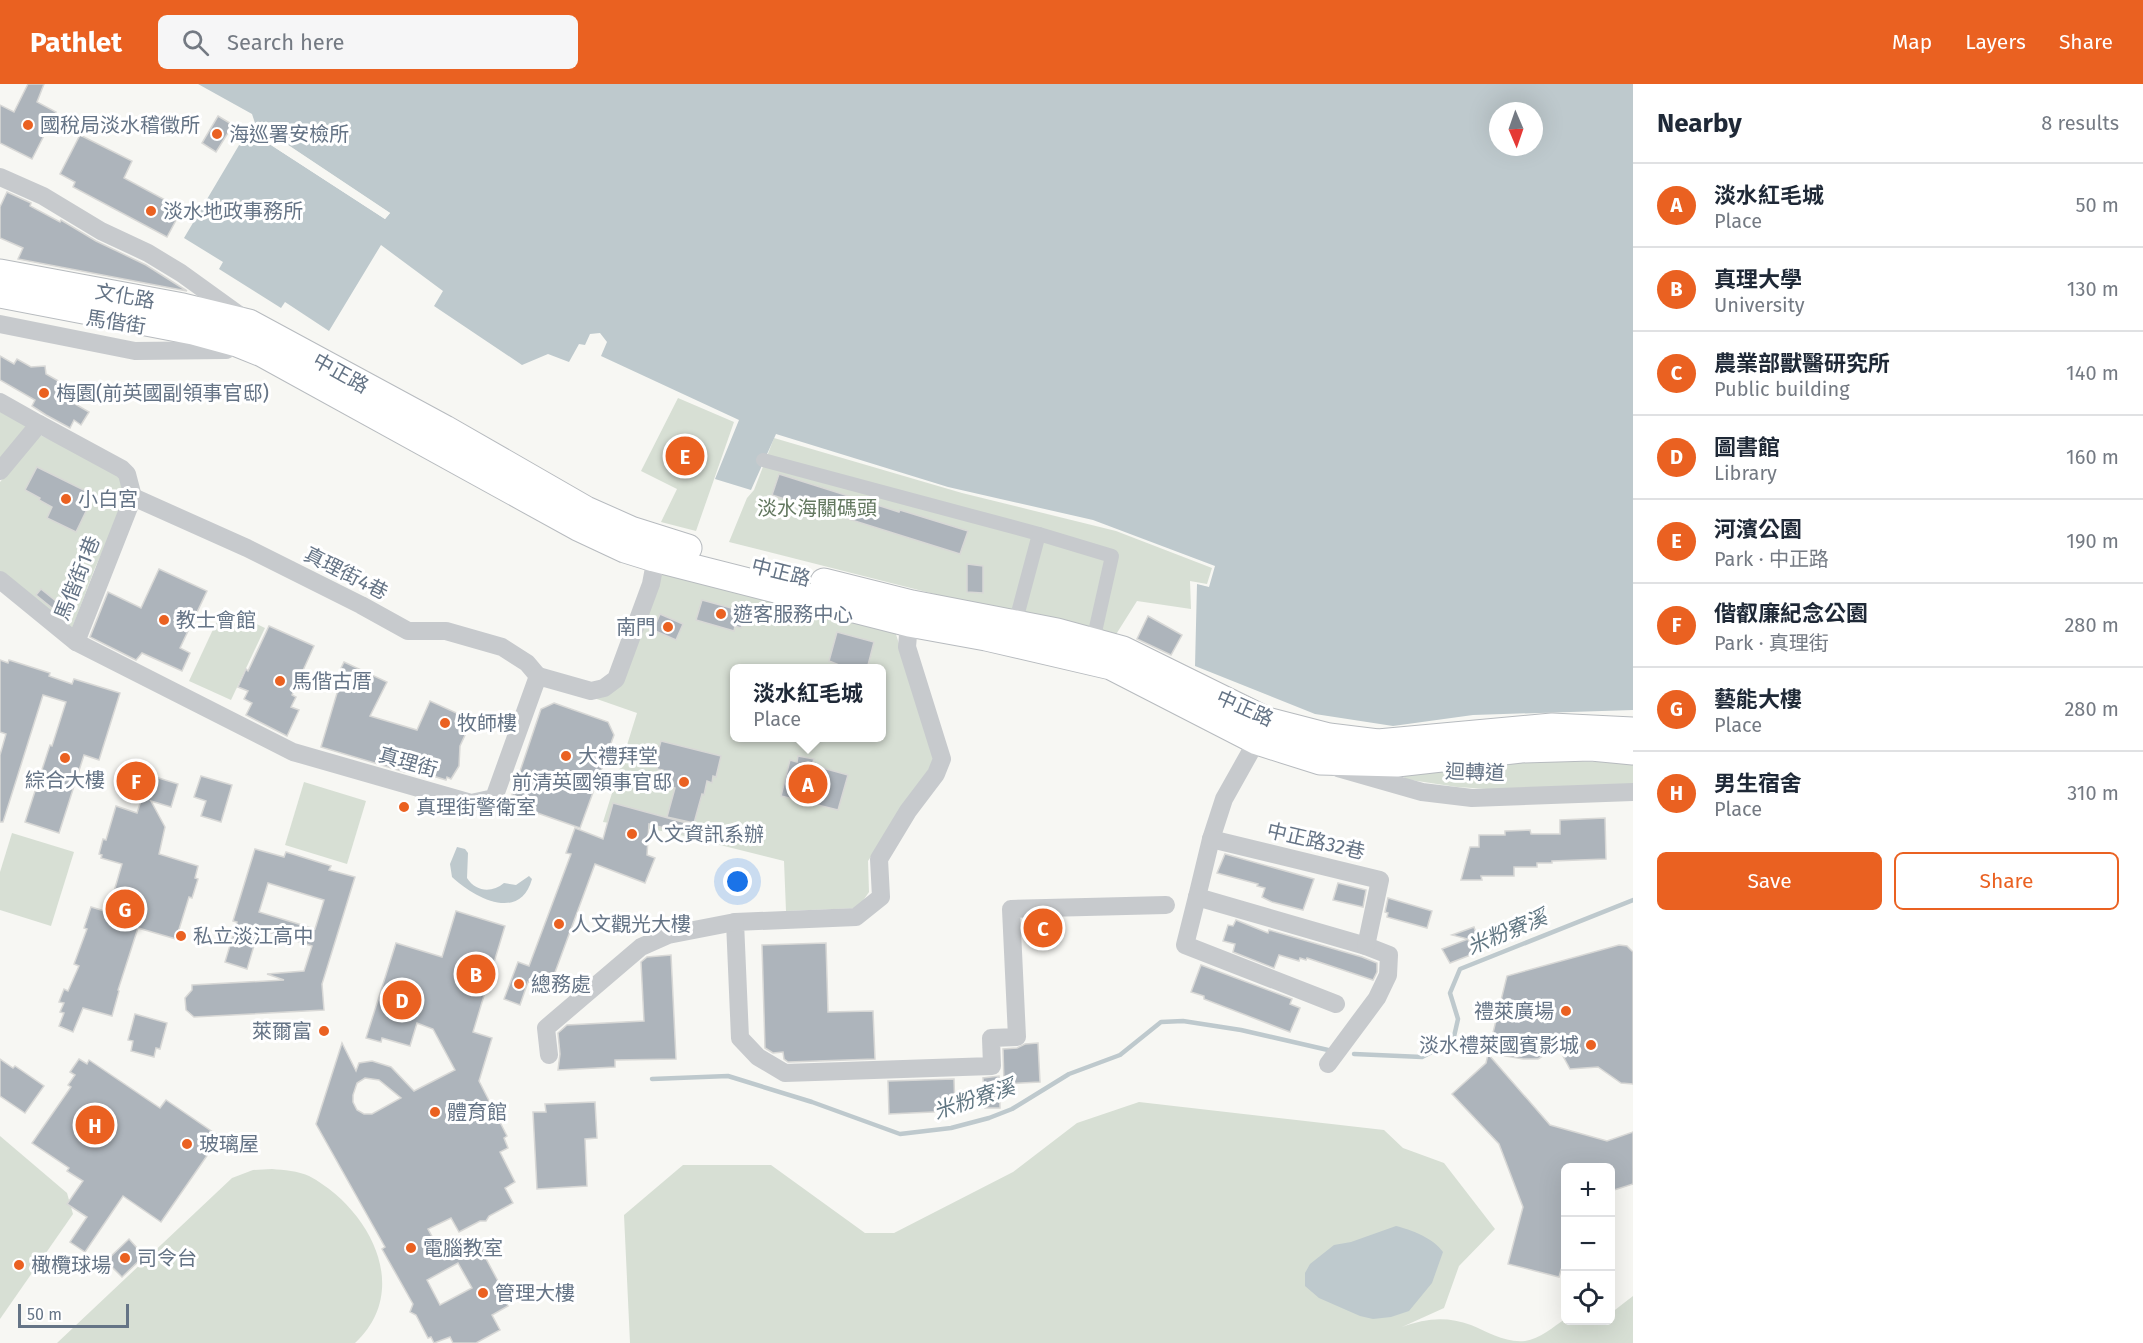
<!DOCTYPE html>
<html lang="en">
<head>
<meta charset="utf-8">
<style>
  :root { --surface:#fff; --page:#f6f6f7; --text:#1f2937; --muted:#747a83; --line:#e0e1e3; --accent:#ea6121 }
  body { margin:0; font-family:"Fira Sans","Noto Sans TC",sans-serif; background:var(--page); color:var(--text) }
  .controls { position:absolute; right:18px; bottom:18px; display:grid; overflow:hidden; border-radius:9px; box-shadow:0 6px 24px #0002 }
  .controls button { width:54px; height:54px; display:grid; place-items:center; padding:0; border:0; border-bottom:2px solid var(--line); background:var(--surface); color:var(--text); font:30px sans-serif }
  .compass { position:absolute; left:1489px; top:18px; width:54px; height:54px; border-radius:50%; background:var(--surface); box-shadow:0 6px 24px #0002; rotate:178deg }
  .scale { position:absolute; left:18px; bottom:15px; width:111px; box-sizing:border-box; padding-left:6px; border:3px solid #657486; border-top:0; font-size:16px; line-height:21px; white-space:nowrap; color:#657486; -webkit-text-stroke:4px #fff; paint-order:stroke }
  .you { position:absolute; left:738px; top:798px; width:21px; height:21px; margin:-15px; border:4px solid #fff; border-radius:50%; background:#1a73e8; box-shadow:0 0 0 9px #1a73e833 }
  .badge { display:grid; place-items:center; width:39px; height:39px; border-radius:50%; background:var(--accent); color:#fff; font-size:20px; font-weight:700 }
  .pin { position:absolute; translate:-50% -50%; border:3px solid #fff; box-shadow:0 2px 6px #0006 }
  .popup { position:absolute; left:730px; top:580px; width:156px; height:78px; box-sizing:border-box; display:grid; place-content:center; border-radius:9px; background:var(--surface); filter:drop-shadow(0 2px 4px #0005); font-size:20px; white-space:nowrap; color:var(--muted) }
  .popup b { font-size:22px; color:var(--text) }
  .popup::after { content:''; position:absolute; left:50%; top:100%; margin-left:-12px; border:12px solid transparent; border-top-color:var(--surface) }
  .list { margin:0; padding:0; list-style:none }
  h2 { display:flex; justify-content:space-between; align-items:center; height:78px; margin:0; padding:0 24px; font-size:26px }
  h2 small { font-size:20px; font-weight:400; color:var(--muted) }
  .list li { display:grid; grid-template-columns:39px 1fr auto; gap:18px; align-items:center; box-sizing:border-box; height:84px; padding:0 24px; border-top:2px solid var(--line) }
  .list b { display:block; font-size:22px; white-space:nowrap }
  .list p { margin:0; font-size:20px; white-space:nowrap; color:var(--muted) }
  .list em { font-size:20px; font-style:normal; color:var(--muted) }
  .actions { display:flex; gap:12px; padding:18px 24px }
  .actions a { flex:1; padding:14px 0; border:2px solid var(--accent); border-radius:9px; text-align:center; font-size:21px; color:var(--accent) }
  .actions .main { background:var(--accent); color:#fff }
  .icon { flex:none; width:33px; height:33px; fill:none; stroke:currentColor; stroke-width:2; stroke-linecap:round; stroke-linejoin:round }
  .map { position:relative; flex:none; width:1633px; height:1259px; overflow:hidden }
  header { display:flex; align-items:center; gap:36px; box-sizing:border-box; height:84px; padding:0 30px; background:var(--accent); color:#fff }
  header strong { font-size:28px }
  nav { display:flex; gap:33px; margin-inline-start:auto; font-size:21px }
  .search { width:420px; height:54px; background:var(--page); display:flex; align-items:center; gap:15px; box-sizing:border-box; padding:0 21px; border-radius:9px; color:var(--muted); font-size:22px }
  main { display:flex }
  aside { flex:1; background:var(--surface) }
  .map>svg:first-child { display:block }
</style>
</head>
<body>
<header>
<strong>Pathlet</strong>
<div class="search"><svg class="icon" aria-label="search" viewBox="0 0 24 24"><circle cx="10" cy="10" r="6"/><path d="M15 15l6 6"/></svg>Search here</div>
<nav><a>Map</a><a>Layers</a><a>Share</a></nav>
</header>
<main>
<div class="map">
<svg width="1633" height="1259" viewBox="0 0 1633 1259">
  <rect width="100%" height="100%" fill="#f7f7f3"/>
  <!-- green -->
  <g fill="#d7dfd4" fill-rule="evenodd">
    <path d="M678,314L734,338L696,447L661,438L677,405L641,387Z"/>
    <path d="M0,323L29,340L0,375Z"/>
    <path d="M40,351L123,390L124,420L95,484L70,550L0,494V398Z"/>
    <path d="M774,354L962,409L1116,447L1212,484L1207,500L1190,497L1191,525L1137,517L1115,552L1017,531L729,458L747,414L754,406Z"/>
    <path d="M662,489L895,547L935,676L868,777L869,808L858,824L786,827L784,777L668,748L603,738L637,629L594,614L616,601ZM734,584H882V654H734Z"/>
    <path d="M223,524L265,544L231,616L189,597Z"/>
    <path d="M1533,676L1633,679V701L1503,706L1457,703L1404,695L1405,689Z"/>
    <path d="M304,698L366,717L347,780L285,761Z"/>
    <path d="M12,749L74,768L51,842L0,826V788Z"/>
    <path d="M1139,1018L1384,1046L1403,1064L1444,1079L1495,1145L1459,1182L1444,1224L1402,1243C1426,1234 1447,1232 1471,1241C1488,1248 1505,1259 1525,1257C1540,1255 1553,1243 1565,1235L1566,1236H1610L1611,1229L1633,1212V1259H630L624,1131L683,1081H771L865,1149H894L1013,1088L1077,1039Z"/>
    <path d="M0,1052L67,1109L73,1130L0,1235Z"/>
    <path d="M272,1085C284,1086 298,1087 309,1092C369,1124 413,1205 355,1259H57L232,1094L253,1086Z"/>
  </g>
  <!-- water -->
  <g fill="#bec9cd" fill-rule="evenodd">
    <path d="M198,0H1633V626L1473,631L1393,642L1315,630L1195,582L1197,500L1209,503L1215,482L1093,436L948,403L776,350L751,406L715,395L739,336L601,272L607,258L600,249L590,250L585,261L579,260L569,278L548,270L522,281L434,222L443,207L381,161L329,247L285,218L281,224L219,185L223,178L184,154L248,46L385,135L390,129L255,39L252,30ZM1498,27H1534V63H1498Z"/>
    <path d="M457,763L465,765L468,769L467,794C476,808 492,809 504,799L516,801L529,792L532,795C520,839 473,813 452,793L450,780Z"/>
    <path d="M1396,1142C1412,1146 1433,1154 1443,1168L1432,1199L1409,1227L1391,1233L1373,1235L1360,1232L1319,1214L1305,1202V1189L1310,1180L1334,1161L1351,1158Z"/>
  </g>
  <!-- pier -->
  <path fill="#f7f7f3" d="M255,39L390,129L385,135L248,46L250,44L384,131L385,129L253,41Z"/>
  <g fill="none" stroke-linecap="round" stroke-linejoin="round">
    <!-- stream -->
    <g stroke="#bec9cd" stroke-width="4.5">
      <path d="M1354,970L1422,973L1453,957L1458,935L1450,909L1460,885L1633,816"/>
      <path d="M652,995L728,992L812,1018L900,1050L951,1044L989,1034L1012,1025L1069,990L1120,971L1161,938L1183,937L1241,946L1328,966"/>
    </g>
  </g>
  <!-- building -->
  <g fill="#adb4bb" stroke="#d8d8d6" stroke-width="1.5" fill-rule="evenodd">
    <path d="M28,0H44L37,18L56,28L32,75L0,59V21L14,28Z"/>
    <path d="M218,32L233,41L216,68L202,59Z"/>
    <path d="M80,51L132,77L124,94L182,125L167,153L73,103L75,98L60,90Z"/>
    <path d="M7,108L31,119L30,122L60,138L61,136L96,157L146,181L187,207L18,175L23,164L0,154V123Z"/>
    <path d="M0,272L14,280L17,275L31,283L45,282L46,290L69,303L63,313L89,328L81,341L74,336L70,344L46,331L32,322L35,316L0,296Z"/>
    <path d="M37,383L94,411L76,448L47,434L52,423L39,416L40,414L25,406Z"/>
    <path d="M779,390L899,428L900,426L968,447L960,470L772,411Z"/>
    <path d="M967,480L983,482V509L967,508Z"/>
    <path d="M159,485L207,507L180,564L190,569L182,587L142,569L136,576L90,553L108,508L141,524Z"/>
    <path d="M41,505L62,522L57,528L36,511Z"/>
    <path d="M702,516L746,528L741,544L735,542L734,547L696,536Z"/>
    <path d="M660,530L683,540L676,556L653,546Z"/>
    <path d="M1148,532L1182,551L1171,571L1137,555Z"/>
    <path d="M269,542L314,562L292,611L296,613L291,623L299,626L287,652L246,631L252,619L244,615L248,607L238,603L246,585L248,587Z"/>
    <path d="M837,548L874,558L867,585H849L829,577Z"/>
    <path d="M0,576L8,579L9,576L50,589L49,592L72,600L74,595L120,609L99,676L84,671L59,749L25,738L50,661L52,662L66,618L43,611L3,738H0V671L6,650L0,648Z"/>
    <path d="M344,578L387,598L370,632L417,646L430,617L472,636L460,662L459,682L451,695L447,693L446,696L407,684L405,688L321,663L338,606L332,603Z"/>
    <path d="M554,619L608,638L614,651L580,744L526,725L529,717L512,711L541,625Z"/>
    <path d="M661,657L721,672L716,693L713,692L712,699L707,697L704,711L702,710L694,739L667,733L675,704L660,700L663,686L657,685L659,679L655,678Z"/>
    <path d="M798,672L814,675L812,681L848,691L838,726L781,712L790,676L797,678Z"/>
    <path d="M149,691L178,700L171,723L151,717L165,743L159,770L198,782L195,794L198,795L192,814L189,813L176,855L138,844L118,906L119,907L112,932L83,924L73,948L59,942L64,929L60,928L64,919L59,918L64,905L68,907L79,882L74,880L87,845L84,844L91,823L108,828L122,780L101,774L102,771L99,770L103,755L106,756L116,722L137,729Z"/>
    <path d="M201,692L232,701L221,738L201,732L206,717L194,713Z"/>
    <path d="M613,719L690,740L687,750L649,740L647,771L655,774L645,799L595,780L554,891L545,888L540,902L528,898L520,921L504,915L518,878L529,882L571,770L566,769L575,744L603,755Z"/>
    <path d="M1605,734L1606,775L1552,777V779H1537V783H1514V792H1481L1482,796H1461L1470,763H1479V751H1505V747L1530,746L1531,750H1560V736Z"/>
    <path d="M255,765L284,773L286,768L331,782L329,786L355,793L322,900L324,926L194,933L186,926L185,914L192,906V901L284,896L267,890L304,887L312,862L259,845L247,885L225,878L237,838L233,837ZM268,799L324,816L315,845L259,828Z"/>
    <path d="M1225,770L1314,795L1303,826L1272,818L1262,813L1265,804L1257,802L1258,800L1217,789Z"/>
    <path d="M1338,799L1366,806L1363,823L1333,816Z"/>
    <path d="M1388,814L1432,827L1427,844L1387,833L1388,829L1385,828Z"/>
    <path d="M456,827L505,842L473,948L492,954L479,997L507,1052L504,1054L508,1064L500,1068L515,1098L505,1104L513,1119L489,1132L486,1137H480L459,1148L451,1134L428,1145L436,1160L432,1162H437L443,1173L465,1161H484L483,1169L507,1214L504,1215L508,1222L492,1231L500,1246L476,1259H453L450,1253L434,1259L431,1253L428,1254L416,1231L410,1228L413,1220L382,1165L385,1163L316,1040L342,959L356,987L359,979L372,977L391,983L414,1007L455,986L433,945L417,939L410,962L382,954L381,958L366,954L396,859L442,873ZM365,994L379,996L401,1014L372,1030H364L357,1026L353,1018V1011L357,999ZM458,1179L472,1204L440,1221L427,1196Z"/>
    <path d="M1236,836L1268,849L1269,846L1362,873L1377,879V888L1373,896L1307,874L1306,876L1300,874L1299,877L1279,871L1274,884L1233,868L1235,860L1223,857L1228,841L1233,842Z"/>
    <path d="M1474,843L1479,858L1452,851Z"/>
    <path d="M1468,855L1473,870L1450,879L1442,865Z"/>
    <path d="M826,859L828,928L873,927L875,975L788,978L784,975L783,968L773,969L765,964L762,861Z"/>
    <path d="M1619,861L1627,862L1633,868V1000L1621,999L1598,983L1570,985L1558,963L1538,975H1523L1488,969L1507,892Z"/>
    <path d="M671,871L676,975L615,976V983L558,986L560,970L558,949L567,941L644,937L641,878L647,873Z"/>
    <path d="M1201,881L1292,915L1290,920L1300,924L1290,948L1204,915V912L1191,908Z"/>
    <path d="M135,930L167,939L160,965L156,964L154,973L131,967L133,957L128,956Z"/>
    <path d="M1038,959L1040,998L1004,1000L1003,965L1017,964L1025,960Z"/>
    <path d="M1488,970L1550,1041L1607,1057L1633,1048V1100L1611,1107V1083H1566V1169L1559,1193L1508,1180L1523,1123L1499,1060L1452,1010L1486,979Z"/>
    <path d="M0,975L13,984L15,982L44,1002L25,1029L0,1012Z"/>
    <path d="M79,975L87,980L89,976L160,1024L166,1016L220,1053L161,1138L123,1112L85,1168L70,1158L87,1133L67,1120L83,1097L67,1087L69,1084L32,1059L71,1003L68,1001L75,991L70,988Z"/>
    <path d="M999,992L1000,1024H985L983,994Z"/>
    <path d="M954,995L955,1027L889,1030L888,997Z"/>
    <path d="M595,1018L597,1054L585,1055L587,1102L537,1105L533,1028H546L545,1020Z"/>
    <path d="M129,1155L144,1172L122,1193L106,1177Z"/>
  </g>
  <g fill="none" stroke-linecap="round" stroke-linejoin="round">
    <defs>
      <g id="primary">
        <path d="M0,189L183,223L249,239L445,345L586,426L631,446L688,464"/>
        <path d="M0,210L193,247L237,259L262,269L578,443L625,465L654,474L909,539L986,553L1111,582L1257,657L1320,677L1397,679L1521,665L1591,663L1633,667"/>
        <path d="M824,498L912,520L1057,548L1123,566L1267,637L1329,653L1378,659L1552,643L1633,647"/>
      </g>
    </defs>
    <!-- primary casing -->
    <use href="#primary" stroke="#b7bbbf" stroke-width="29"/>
    <!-- pedestrian -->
    <g stroke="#c7cacd" stroke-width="14">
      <path d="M763,376L1039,450L1015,540"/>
      <path d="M1039,450L1112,472L1095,548"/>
    </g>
    <!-- minor -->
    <g stroke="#c7cacd" stroke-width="18">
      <path d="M0,93L43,112L101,147L148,169L181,189L242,233"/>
      <path d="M0,240L135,267L226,266L234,261"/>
      <path d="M0,318L39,340"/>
      <path d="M0,387L39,340L122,385L127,390L133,413"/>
      <path d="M133,413L247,464L361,521L408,547H446L502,563L527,579L538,592"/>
      <path d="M0,496L76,558L293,668L471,719L494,714L538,592L591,607L604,604L616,595L651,500L658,463"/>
      <path d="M909,539L907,563L942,675L936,690L908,727L879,775L881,813L856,833L735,838L740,954L758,973L785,989L992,982L991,954L1017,953L1011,825L1166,821"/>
      <path d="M76,558L133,413"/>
      <path d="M1261,649L1224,715L1211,755L1197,813L1366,862L1389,871L1388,891L1377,914L1328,980"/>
      <path d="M1338,684L1422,708L1472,714L1633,708"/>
      <path d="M1211,755L1380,796L1366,862"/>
      <path d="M1197,813L1185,861L1336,920"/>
      <path d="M549,971L546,944L641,863L668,851L735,838"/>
    </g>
    <!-- primary -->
    <use href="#primary" stroke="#fff" stroke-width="27"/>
  </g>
  <!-- markers -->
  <g fill="#ea6121" stroke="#fff" stroke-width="2">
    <circle cx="28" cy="41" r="6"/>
    <circle cx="217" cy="50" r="6"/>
    <circle cx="151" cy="127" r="6"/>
    <circle cx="44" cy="309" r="6"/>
    <circle cx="66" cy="415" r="6"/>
    <circle cx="721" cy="530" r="6"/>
    <circle cx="164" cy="536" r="6"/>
    <circle cx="668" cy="543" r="6"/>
    <circle cx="280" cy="597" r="6"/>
    <circle cx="445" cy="639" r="6"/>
    <circle cx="566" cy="672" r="6"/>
    <circle cx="65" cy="674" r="6"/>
    <circle cx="684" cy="698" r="6"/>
    <circle cx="404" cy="723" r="6"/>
    <circle cx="632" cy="750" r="6"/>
    <circle cx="559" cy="840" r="6"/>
    <circle cx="181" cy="852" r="6"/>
    <circle cx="519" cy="900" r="6"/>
    <circle cx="1566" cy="927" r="6"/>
    <circle cx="324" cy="947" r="6"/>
    <circle cx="1591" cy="961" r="6"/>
    <circle cx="435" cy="1028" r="6"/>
    <circle cx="187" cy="1060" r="6"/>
    <circle cx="411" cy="1164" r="6"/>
    <circle cx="125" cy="1174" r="6"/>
    <circle cx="19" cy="1181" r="6"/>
    <circle cx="483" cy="1209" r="6"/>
  </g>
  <g text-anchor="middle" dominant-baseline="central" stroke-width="6" stroke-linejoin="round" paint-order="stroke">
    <!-- poi labels -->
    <g font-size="20" fill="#657486" stroke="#fff" text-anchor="start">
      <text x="40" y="41">國稅局淡水稽徵所</text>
      <text x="229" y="50">海巡署安檢所</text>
      <text x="163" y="127">淡水地政事務所</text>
      <text x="56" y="309">梅園(前英國副領事官邸)</text>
      <text x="78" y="415">小白宮</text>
      <text x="733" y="530">遊客服務中心</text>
      <text x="176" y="536">教士會館</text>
      <text x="656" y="543" text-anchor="end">南門</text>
      <text x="292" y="597">馬偕古厝</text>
      <text x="457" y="639">牧師樓</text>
      <text x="578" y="672">大禮拜堂</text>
      <text x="65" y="696" text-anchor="middle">綜合大樓</text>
      <text x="672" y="698" text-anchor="end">前清英國領事官邸</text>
      <text x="416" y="723">真理街警衛室</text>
      <text x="644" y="750">人文資訊系辦</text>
      <text x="571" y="840">人文觀光大樓</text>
      <text x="193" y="852">私立淡江高中</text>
      <text x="531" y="900">總務處</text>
      <text x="1554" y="927" text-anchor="end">禮萊廣場</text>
      <text x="312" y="947" text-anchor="end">萊爾富</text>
      <text x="1579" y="961" text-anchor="end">淡水禮萊國賓影城</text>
      <text x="447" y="1028">體育館</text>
      <text x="199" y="1060">玻璃屋</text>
      <text x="423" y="1164">電腦教室</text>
      <text x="137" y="1174">司令台</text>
      <text x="31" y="1181">橄欖球場</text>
      <text x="495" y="1209">管理大樓</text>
    </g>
    <!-- street labels -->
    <g font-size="20" fill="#657486" stroke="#fff">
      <text transform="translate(125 212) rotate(10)">文化路</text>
      <text transform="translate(116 238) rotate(9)">馬偕街</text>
      <text transform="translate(341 289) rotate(29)">中正路</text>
      <text transform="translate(781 488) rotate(14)">中正路</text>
      <text transform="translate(346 489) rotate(27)">真理街4巷</text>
      <text transform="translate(77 494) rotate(-68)">馬偕街1巷</text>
      <text transform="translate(1245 624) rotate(24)">中正路</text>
      <text transform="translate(408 678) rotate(16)">真理街</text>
      <text transform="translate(1475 688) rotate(2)">迴轉道</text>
      <text transform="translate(1316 757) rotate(13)">中正路32巷</text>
    </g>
    <!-- park labels -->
    <g font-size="20" fill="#637860" stroke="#fff">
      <text x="817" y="424">淡水海關碼頭</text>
    </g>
    <!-- water labels -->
    <g font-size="21" font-style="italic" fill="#607682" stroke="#fff">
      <text transform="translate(1507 848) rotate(-22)">米粉寮溪</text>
      <text transform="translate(974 1015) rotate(-18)">米粉寮溪</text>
    </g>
  </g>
</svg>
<div class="controls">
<button>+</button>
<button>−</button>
<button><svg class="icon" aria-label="locate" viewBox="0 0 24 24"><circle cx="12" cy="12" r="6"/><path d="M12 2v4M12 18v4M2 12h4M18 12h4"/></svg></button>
</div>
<svg class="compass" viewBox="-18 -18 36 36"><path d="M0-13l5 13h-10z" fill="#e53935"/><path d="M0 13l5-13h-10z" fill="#747a83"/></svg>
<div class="scale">50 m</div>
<div class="you"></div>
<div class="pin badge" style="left:808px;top:700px">A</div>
<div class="popup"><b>淡水紅毛城</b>Place</div>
<div class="pin badge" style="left:476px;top:890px">B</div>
<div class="pin badge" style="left:1043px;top:844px">C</div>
<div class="pin badge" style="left:402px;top:916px">D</div>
<div class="pin badge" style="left:685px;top:372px">E</div>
<div class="pin badge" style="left:136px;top:697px">F</div>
<div class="pin badge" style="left:125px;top:825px">G</div>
<div class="pin badge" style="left:95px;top:1041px">H</div>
</div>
<aside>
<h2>Nearby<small>8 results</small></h2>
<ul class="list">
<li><span class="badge">A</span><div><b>淡水紅毛城</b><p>Place</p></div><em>50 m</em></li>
<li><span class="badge">B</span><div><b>真理大學</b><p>University</p></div><em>130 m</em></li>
<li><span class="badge">C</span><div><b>農業部獸醫研究所</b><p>Public building</p></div><em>140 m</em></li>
<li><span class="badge">D</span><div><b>圖書館</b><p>Library</p></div><em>160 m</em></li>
<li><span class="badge">E</span><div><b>河濱公園</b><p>Park · 中正路</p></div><em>190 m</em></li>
<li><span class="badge">F</span><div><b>偕叡廉紀念公園</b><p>Park · 真理街</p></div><em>280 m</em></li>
<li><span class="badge">G</span><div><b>藝能大樓</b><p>Place</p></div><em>280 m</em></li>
<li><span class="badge">H</span><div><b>男生宿舍</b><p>Place</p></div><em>310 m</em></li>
</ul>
<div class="actions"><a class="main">Save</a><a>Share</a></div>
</aside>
</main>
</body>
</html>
